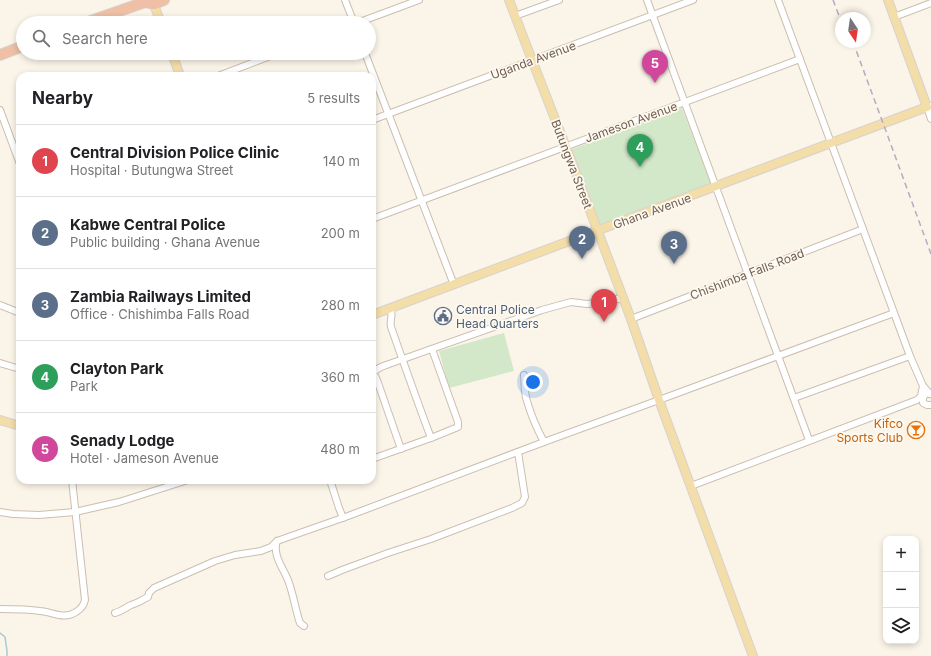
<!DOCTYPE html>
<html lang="en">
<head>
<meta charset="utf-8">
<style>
  :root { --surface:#fff; --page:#f2f2f2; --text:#202124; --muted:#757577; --line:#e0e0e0; --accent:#734c3c }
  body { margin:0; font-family:Inter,sans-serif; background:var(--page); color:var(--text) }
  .controls { position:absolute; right:12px; bottom:12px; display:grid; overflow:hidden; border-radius:8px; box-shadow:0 2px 6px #0003 }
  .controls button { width:36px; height:36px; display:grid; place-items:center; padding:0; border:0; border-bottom:1px solid var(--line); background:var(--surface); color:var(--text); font:20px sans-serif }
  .compass { position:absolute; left:835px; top:12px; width:36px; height:36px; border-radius:50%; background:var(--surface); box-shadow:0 2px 6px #0003; rotate:167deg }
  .you { position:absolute; left:533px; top:382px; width:14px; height:14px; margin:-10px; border:3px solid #fff; border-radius:50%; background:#1a73e8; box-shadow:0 0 0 6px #1a73e833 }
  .badge { display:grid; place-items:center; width:26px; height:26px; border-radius:50%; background:var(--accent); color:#fff; font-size:13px; font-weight:700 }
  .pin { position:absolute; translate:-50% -33px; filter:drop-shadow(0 1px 2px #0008) }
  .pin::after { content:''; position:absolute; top:21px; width:14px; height:12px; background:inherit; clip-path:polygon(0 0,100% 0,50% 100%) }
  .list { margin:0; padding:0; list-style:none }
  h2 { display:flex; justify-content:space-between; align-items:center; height:52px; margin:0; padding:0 16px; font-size:17px }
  h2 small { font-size:13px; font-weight:400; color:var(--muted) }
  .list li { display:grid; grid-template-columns:26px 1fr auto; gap:12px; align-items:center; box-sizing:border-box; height:72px; padding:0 16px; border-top:1px solid var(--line) }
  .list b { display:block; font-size:15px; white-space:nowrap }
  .list p { margin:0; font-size:13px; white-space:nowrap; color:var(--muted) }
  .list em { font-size:13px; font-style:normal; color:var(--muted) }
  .icon { flex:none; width:22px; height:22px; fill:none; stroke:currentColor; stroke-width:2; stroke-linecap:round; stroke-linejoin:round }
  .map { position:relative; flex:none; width:931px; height:656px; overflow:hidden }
  .search { position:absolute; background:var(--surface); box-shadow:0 2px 6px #0003; left:16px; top:16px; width:360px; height:44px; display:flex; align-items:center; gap:10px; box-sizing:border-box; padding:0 14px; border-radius:22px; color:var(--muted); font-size:15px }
  .panel { position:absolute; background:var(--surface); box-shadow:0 2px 6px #0003; left:16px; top:72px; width:360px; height:412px; border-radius:12px }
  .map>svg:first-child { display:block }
</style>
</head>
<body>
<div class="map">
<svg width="931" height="656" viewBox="0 0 931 656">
  <rect width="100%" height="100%" fill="#fbf5e9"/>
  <!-- green -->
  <g fill="#d3e7c9">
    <path d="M682,108L711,184L599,227L570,150Z"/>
    <path d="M504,333L514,371L449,388L439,351Z"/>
  </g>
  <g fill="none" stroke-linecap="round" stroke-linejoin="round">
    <!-- stream -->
    <path stroke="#a6c9d4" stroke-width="1.5" d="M0,633L5,637L7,651V656"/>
    <defs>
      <g id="minor">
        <path d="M345,0L354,23"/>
        <path d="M647,0L809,440"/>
        <path d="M778,0L910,356L923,386L930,394"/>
        <path d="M515,16L559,0"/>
        <path d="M894,17L931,3"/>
        <path d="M357,23L419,0"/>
        <path d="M365,53L454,285"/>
        <path d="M218,76L278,53"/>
        <path d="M931,106L927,107L931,119"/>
        <path d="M0,110L20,164"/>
        <path d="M372,120L693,0"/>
        <path d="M372,219L800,59"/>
        <path d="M0,305L20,313"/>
        <path d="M390,308C394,317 389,319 391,327C404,364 417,401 431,438"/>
        <path d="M631,319L863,229"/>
        <path d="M0,363L20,369"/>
        <path d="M372,374C376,368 383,366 389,364L542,310L571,302L587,304L604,302L622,298"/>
        <path d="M372,374L375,376L377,380L401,449"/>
        <path d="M524,375C525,384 524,393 527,401C531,415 537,429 544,442"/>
        <path d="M926,394L923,397V403L927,405H931"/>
        <path d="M794,398L910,356"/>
        <path d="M372,459L431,438L458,427V422L432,349"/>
        <path d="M330,480L339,508L343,518"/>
        <path d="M691,486L917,400L921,396L923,386"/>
        <path d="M0,512L13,514L39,515L75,512L119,502L188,480"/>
        <path d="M277,541C272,554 283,568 288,580C293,593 295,607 299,620L300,623L304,626"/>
        <path d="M328,576L342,570L388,553L431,539L512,508L522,503L525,497L518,452"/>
        <path d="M0,609C13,609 27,609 40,611C53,612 64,620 76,612C81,609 84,605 85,600L72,480"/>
        <path d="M115,613C122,611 125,608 131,605C136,603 140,602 144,599L148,597L149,593L154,588L215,561L235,555L261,551L271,547L277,541L348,516L544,442L659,400L894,313"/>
      </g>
      <g id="major">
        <path d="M152,0L161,23"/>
        <path d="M509,0L532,60L566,147L631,319L659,400L753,656"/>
        <path d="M172,53L180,76"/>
        <path d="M372,315L927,107L888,0"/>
        <path d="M0,420L20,426"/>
      </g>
      <g id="highway">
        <path d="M145,2L154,4L164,0"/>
        <path d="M85,23L145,2L148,0"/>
        <path d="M0,55L23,46"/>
      </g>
    </defs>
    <!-- minor casing -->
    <use href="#minor" stroke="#ccbeb0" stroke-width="8"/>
    <!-- major casing -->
    <use href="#major" stroke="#d8d2ce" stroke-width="10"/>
    <!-- highway casing -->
    <use href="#highway" stroke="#d8d2ce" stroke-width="12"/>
    <!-- minor -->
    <use href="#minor" stroke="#fff" stroke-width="6"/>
    <!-- major -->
    <use href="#major" stroke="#f3dda8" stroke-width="8"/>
    <!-- highway -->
    <use href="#highway" stroke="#efbfa6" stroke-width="10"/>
    <!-- rail -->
    <g stroke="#b9a8c4" stroke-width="1.5" stroke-dasharray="6 4" stroke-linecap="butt">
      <path d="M833,0L841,21"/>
      <path d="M853,42L883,123L931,254"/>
    </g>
  </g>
  <!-- icons -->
  <defs>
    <symbol id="civic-ring" viewBox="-11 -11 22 22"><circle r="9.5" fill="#fdf9f0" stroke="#5c6f8a" stroke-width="1.5"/><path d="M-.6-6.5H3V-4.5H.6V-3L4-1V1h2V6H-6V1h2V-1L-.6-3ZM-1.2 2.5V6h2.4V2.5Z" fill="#5c6f8a"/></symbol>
    <symbol id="bar-ring" viewBox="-11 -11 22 22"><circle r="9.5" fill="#fdf9f0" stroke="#e8710a" stroke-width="1.5"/><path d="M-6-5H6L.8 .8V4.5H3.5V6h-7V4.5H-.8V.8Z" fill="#e8710a"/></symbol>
  </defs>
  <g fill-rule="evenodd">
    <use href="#civic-ring" x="433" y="306" width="20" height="20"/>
    <use href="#bar-ring" x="906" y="420" width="20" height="20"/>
  </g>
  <g text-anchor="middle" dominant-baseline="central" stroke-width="3.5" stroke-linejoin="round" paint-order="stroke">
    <!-- street labels -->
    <g font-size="12" fill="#735f4f" stroke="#fdf9f0">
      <text transform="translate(533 60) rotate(-20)">Uganda Avenue</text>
      <text transform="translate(631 122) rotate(-20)">Jameson Avenue</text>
      <text transform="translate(572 164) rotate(69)">Butungwa Street</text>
      <text transform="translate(652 211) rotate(-20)">Ghana Avenue</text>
      <text transform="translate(747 274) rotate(-21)">Chishimba Falls Road</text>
    </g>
    <!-- service labels -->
    <g font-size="12" fill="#4e5e75" stroke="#fdf9f0" text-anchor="start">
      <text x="456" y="309">Central Police<tspan x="456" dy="14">Head Quarters</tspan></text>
    </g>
    <!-- food labels -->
    <g font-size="12" fill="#c56008" stroke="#fdf9f0" text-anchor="end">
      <text x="903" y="423">Kifco<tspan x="903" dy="14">Sports Club</tspan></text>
    </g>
  </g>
</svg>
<div class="controls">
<button>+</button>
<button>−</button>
<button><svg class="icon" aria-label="layers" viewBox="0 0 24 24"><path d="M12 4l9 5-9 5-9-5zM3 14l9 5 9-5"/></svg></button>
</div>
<svg class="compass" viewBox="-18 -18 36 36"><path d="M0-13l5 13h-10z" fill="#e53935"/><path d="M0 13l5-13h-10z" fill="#757577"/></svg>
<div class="you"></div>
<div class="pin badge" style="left:604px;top:322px;background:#e0444e">1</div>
<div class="pin badge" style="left:582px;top:259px;background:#5c6f8a">2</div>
<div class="pin badge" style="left:674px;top:264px;background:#5c6f8a">3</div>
<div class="pin badge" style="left:640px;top:167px;background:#2e9e5b">4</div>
<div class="pin badge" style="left:655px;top:83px;background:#d1479c">5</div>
<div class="search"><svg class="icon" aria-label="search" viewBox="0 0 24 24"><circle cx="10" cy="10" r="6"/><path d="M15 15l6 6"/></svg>Search here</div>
<section class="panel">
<h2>Nearby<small>5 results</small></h2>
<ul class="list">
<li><span class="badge" style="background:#e0444e">1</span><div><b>Central Division Police Clinic</b><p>Hospital · Butungwa Street</p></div><em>140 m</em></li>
<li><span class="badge" style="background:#5c6f8a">2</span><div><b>Kabwe Central Police</b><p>Public building · Ghana Avenue</p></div><em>200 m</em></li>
<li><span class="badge" style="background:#5c6f8a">3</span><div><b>Zambia Railways Limited</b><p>Office · Chishimba Falls Road</p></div><em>280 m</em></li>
<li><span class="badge" style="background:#2e9e5b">4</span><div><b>Clayton Park</b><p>Park</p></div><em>360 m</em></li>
<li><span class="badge" style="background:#d1479c">5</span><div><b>Senady Lodge</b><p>Hotel · Jameson Avenue</p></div><em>480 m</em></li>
</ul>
</section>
</div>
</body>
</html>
